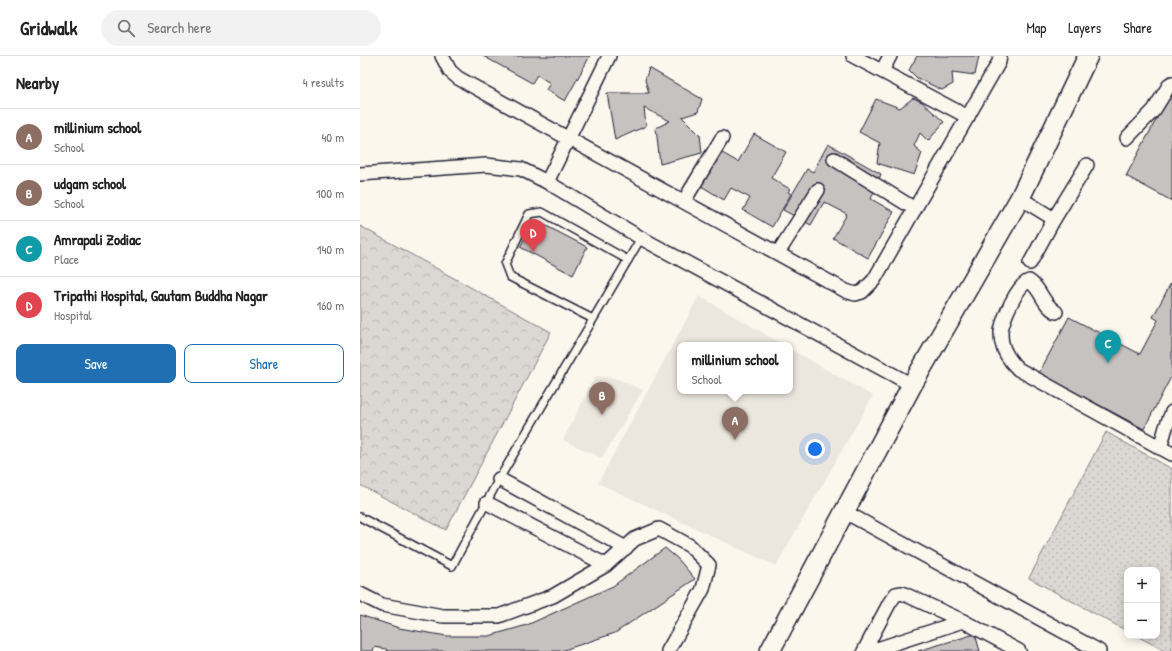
<!DOCTYPE html>
<html lang="en">
<head>
<meta charset="utf-8">
<style>
  :root { --surface:#fff; --page:#f2f2f2; --text:#222; --muted:#767676; --line:#e0e0e0; --accent:#1f6fb2 }
  body { margin:0; font-family:"Patrick Hand",sans-serif; background:var(--page); color:var(--text) }
  .controls { position:absolute; right:12px; bottom:12px; display:grid; overflow:hidden; border-radius:8px; box-shadow:0 2px 10px #0003 }
  .controls button { width:36px; height:36px; display:grid; place-items:center; padding:0; border:0; border-bottom:1px solid var(--line); background:var(--surface); color:var(--text); font:20px sans-serif }
  .you { position:absolute; left:455px; top:393px; width:14px; height:14px; margin:-10px; border:3px solid #fff; border-radius:50%; background:#1a73e8; box-shadow:0 0 0 6px #1a73e833 }
  .badge { display:grid; place-items:center; width:26px; height:26px; border-radius:50%; background:var(--accent); color:#fff; font-size:13px; font-weight:700 }
  .pin { position:absolute; translate:-50% -33px; filter:drop-shadow(0 1px 2px #0008) }
  .pin::after { content:''; position:absolute; top:21px; width:14px; height:12px; background:inherit; clip-path:polygon(0 0,100% 0,50% 100%) }
  .popup { position:absolute; left:317px; top:286px; width:116px; height:52px; box-sizing:border-box; display:grid; place-content:center; border-radius:8px; background:var(--surface); filter:drop-shadow(0 1px 3px #0005); font-size:13px; white-space:nowrap; color:var(--muted) }
  .popup b { font-size:15px; color:var(--text) }
  .popup::after { content:''; position:absolute; left:50%; top:100%; margin-left:-8px; border:8px solid transparent; border-top-color:var(--surface) }
  .list { margin:0; padding:0; list-style:none }
  h2 { display:flex; justify-content:space-between; align-items:center; height:52px; margin:0; padding:0 16px; font-size:17px }
  h2 small { font-size:13px; font-weight:400; color:var(--muted) }
  .list li { display:grid; grid-template-columns:26px 1fr auto; gap:12px; align-items:center; box-sizing:border-box; height:56px; padding:0 16px; border-top:1px solid var(--line) }
  .list b { display:block; font-size:15px; white-space:nowrap }
  .list p { margin:0; font-size:13px; white-space:nowrap; color:var(--muted) }
  .list em { font-size:13px; font-style:normal; color:var(--muted) }
  .actions { display:flex; gap:8px; padding:12px 16px }
  .actions a { flex:1; padding:9px 0; border:1px solid var(--accent); border-radius:8px; text-align:center; font-size:14px; color:var(--accent) }
  .actions .main { background:var(--accent); color:#fff }
  .icon { flex:none; width:22px; height:22px; fill:none; stroke:currentColor; stroke-width:2; stroke-linecap:round; stroke-linejoin:round }
  .map { position:relative; flex:none; width:812px; height:595px; overflow:hidden }
  header { display:flex; align-items:center; gap:24px; box-sizing:border-box; height:56px; padding:0 20px; background:var(--surface); border-bottom:1px solid var(--line) }
  header strong { font-size:19px }
  nav { display:flex; gap:22px; margin-inline-start:auto; font-size:14px }
  .search { width:280px; height:36px; background:var(--page); display:flex; align-items:center; gap:10px; box-sizing:border-box; padding:0 14px; border-radius:22px; color:var(--muted); font-size:15px }
  main { display:flex }
  aside { flex:1; background:var(--surface) }
  .map>svg:first-child { display:block }
</style>
</head>
<body>
<header>
<strong>Gridwalk</strong>
<div class="search"><svg class="icon" aria-label="search" viewBox="0 0 24 24"><circle cx="10" cy="10" r="6"/><path d="M15 15l6 6"/></svg>Search here</div>
<nav><a>Map</a><a>Layers</a><a>Share</a></nav>
</header>
<main>
<aside>
<h2>Nearby<small>4 results</small></h2>
<ul class="list">
<li><span class="badge" style="background:#8d6e63">A</span><div><b>millinium school</b><p>School</p></div><em>40 m</em></li>
<li><span class="badge" style="background:#8d6e63">B</span><div><b>udgam school</b><p>School</p></div><em>100 m</em></li>
<li><span class="badge" style="background:#0f9aa8">C</span><div><b>Amrapali Zodiac</b><p>Place</p></div><em>140 m</em></li>
<li><span class="badge" style="background:#e0444e">D</span><div><b>Tripathi Hospital, Gautam Buddha Nagar</b><p>Hospital</p></div><em>160 m</em></li>
</ul>
<div class="actions"><a class="main">Save</a><a>Share</a></div>
</aside>
<div class="map">
<svg width="812" height="595" viewBox="0 0 812 595">
  <defs>
    <pattern id="grass-dots" width="8" height="8" patternUnits="userSpaceOnUse"><rect width="8" height="8" fill="#dbd8d3"/><path d="M2 2h.1M6 6h.1" fill="none" stroke="#bcb9b6" stroke-width="1.8" stroke-linecap="round"/></pattern>
    <pattern id="park-crowns" width="20" height="18" patternUnits="userSpaceOnUse"><rect width="20" height="18" fill="#dbd8d3"/><path d="M2 6a3 3 0 1 1 6 0M12 15a3 3 0 1 1 6 0" fill="none" stroke="#bcb9b6"/></pattern>
  </defs>
  <rect width="100%" height="100%" fill="#fbf7ec"/>
  <filter id="ink" filterUnits="userSpaceOnUse"><feTurbulence type="fractalNoise" baseFrequency=".025" numOctaves="2"/><feDisplacementMap in="SourceGraphic" scale="8" xChannelSelector="R" yChannelSelector="G"/><feConvolveMatrix kernelMatrix="1 2 1 2 8 2 1 2 1" color-interpolation-filters="sRGB"/></filter>
  <g filter="url(#ink)">
    <!-- built -->
    <g fill="#ebe7df">
      <path d="M339,240L424,289H320V335H430V293L513,340L416,510L238,427Z"/>
      <path d="M236,320L255,322L283,334L242,402L203,384Z"/>
    </g>
    <!-- grass -->
    <path fill="url(#grass-dots)" stroke="#7e7d87" d="M746,376L812,413V595H805L777,580H797V514H767V575L669,522Z"/>
    <!-- park -->
    <path fill="url(#park-crowns)" stroke="#7e7d87" d="M0,170L191,276L86,474L0,429Z"/>
    <!-- building -->
    <g fill="#c6c2c0" stroke="#22223b">
      <path d="M123,0H230L205,45L186,34L190,27L177,19L172,27Z"/>
      <path d="M557,0H619L615,19L592,16L593,28L582,34L557,22L549,14Z"/>
      <path d="M289,12L342,43L338,56L322,61L340,79L342,97L300,108L296,72L310,65L284,52L286,70L255,84L247,37H289L285,24Z"/>
      <path d="M811,36L812,37V145L766,120Z"/>
      <path d="M553,42L562,46L584,66L568,85L560,77L554,90L562,97L554,119L517,107L520,87L499,76L516,43L540,52Z"/>
      <path d="M394,78L426,96L411,122L430,133L428,136L431,138L412,171L383,154L390,142L371,132L364,144L338,128L357,94L378,106Z"/>
      <path d="M468,88L521,118L511,143L534,156L508,202L473,182L487,158L464,146L451,169L423,154L447,113L453,116Z"/>
      <path d="M175,164L227,191L213,219L160,191Z"/>
      <path d="M812,225V319L784,373L679,317L709,261L780,298L798,264L793,261Z"/>
      <path d="M305,492L318,503L335,523L255,577L201,595H28L26,593L14,591L13,595H0V559L39,572L87,580H129L167,569L253,530Z"/>
      <path d="M615,578L620,595H558Z"/>
    </g>
    <g fill="none" stroke-linecap="round" stroke-linejoin="round">
      <defs>
        <g id="lane">
          <path d="M233,263L150,221L145,208L169,158L182,156L268,204"/>
          <path d="M0,461L92,510L139,423L281,182"/>
        </g>
        <g id="street">
          <path d="M82,0L90,15L98,22L486,235L495,238L502,236L514,224L639,6L640,0"/>
          <path d="M493,0L608,61"/>
          <path d="M522,15L530,0"/>
          <path d="M767,82L794,54L810,28L812,27"/>
          <path d="M474,103L555,153"/>
          <path d="M0,118L126,109L161,113L187,126L281,182L552,329"/>
          <path d="M187,126L249,0"/>
          <path d="M660,142L694,163L670,207"/>
          <path d="M324,145L362,82"/>
          <path d="M694,163L727,109"/>
          <path d="M418,197L458,134"/>
          <path d="M696,256C681,247 682,233 669,225C657,229 643,263 641,275C641,279 641,283 642,287C644,298 651,306 658,313L812,398"/>
          <path d="M800,392L806,371L812,356"/>
          <path d="M139,423L266,492"/>
          <path d="M127,447L246,509"/>
          <path d="M485,456L739,595"/>
          <path d="M0,538L22,549L83,560H139L193,540L246,509L275,483L299,473L330,490L349,509L343,533L308,595"/>
          <path d="M504,595L530,546L536,538L542,537L603,565L659,595"/>
          <path d="M511,595L603,565"/>
        </g>
        <path id="secondary" d="M410,595L552,329L660,142L728,0"/>
      </defs>
      <!-- lane casing -->
      <use href="#lane" stroke="#22223b" stroke-width="10"/>
      <!-- street casing -->
      <use href="#street" stroke="#22223b" stroke-width="16"/>
      <!-- secondary casing -->
      <use href="#secondary" stroke="#22223b" stroke-width="22"/>
      <!-- lane -->
      <use href="#lane" stroke="#fbf7ec" stroke-width="7"/>
      <!-- street -->
      <use href="#street" stroke="#fbf7ec" stroke-width="13"/>
      <!-- secondary -->
      <use href="#secondary" stroke="#fbf7ec" stroke-width="19"/>
    </g>
  </g>
</svg>
<div class="controls">
<button>+</button>
<button>−</button>
</div>
<div class="you"></div>
<div class="pin badge" style="left:375px;top:384px;background:#8d6e63">A</div>
<div class="popup"><b>millinium school</b>School</div>
<div class="pin badge" style="left:242px;top:359px;background:#8d6e63">B</div>
<div class="pin badge" style="left:748px;top:307px;background:#0f9aa8">C</div>
<div class="pin badge" style="left:173px;top:196px;background:#e0444e">D</div>
</div>
</main>
</body>
</html>
